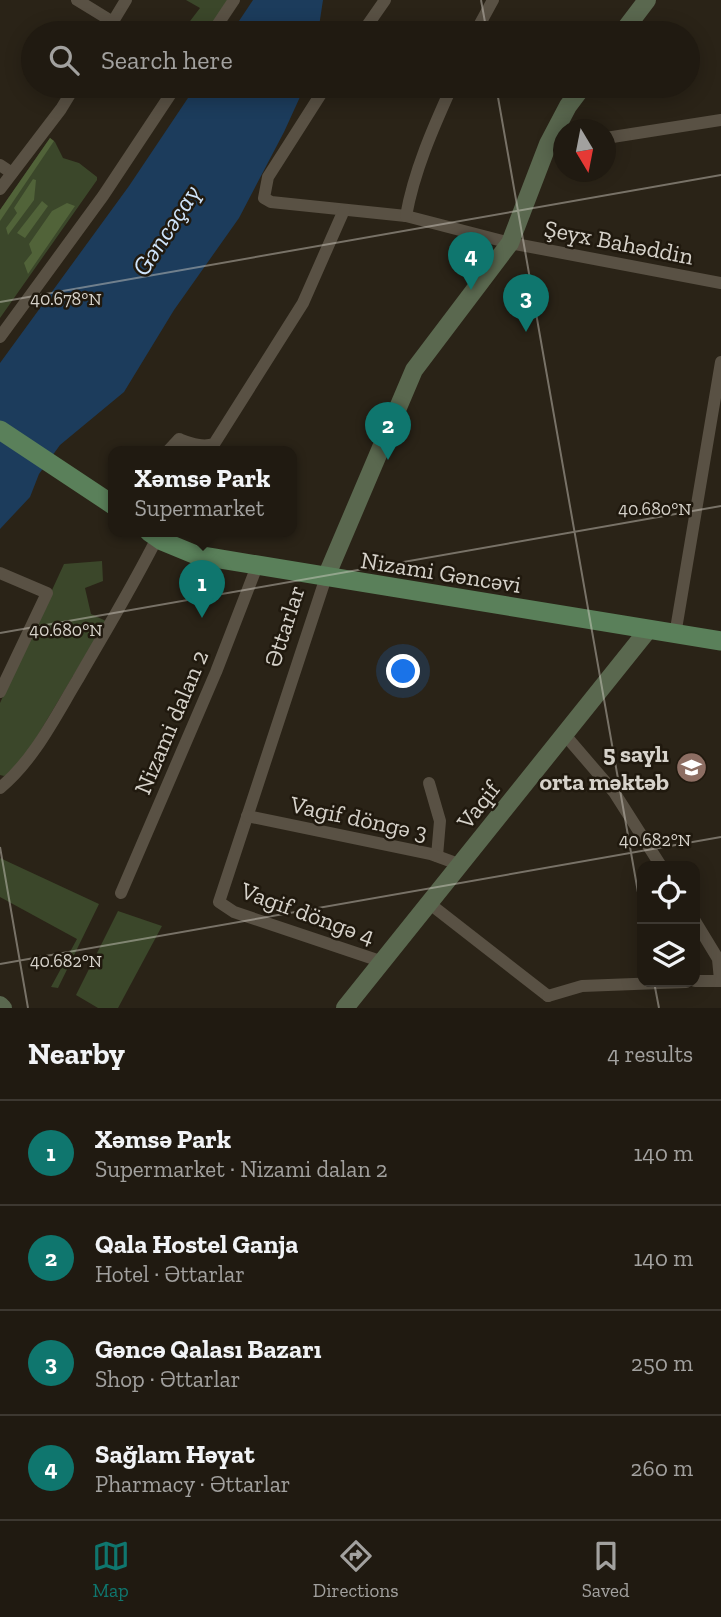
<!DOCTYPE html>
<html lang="en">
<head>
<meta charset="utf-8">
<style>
  :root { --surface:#201a11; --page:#2d271f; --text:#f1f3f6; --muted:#a2a19f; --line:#3d3831; --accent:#0f766e }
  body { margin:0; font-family:"Zilla Slab",serif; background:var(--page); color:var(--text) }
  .controls { position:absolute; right:21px; bottom:21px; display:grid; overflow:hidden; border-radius:14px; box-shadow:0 4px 18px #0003 }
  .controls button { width:63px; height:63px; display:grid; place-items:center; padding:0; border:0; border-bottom:2px solid var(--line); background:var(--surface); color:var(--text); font:35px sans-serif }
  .compass { position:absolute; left:553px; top:119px; width:63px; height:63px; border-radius:50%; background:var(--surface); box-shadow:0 4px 18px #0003; rotate:170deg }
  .you { position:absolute; left:404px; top:672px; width:24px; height:24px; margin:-18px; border:5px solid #fff; border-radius:50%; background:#1a73e8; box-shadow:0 0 0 10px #1a73e833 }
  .badge { display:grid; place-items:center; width:46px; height:46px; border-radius:50%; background:var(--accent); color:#fff; font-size:23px; font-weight:700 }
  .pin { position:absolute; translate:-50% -58px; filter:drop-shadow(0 2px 4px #0008) }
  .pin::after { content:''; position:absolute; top:37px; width:24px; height:21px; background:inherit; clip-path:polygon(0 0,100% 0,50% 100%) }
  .popup { position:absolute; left:108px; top:446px; width:189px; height:91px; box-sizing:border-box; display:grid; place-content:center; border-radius:14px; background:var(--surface); filter:drop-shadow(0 2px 5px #0005); font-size:23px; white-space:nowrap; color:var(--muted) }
  .popup b { font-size:26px; color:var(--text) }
  .popup::after { content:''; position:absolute; left:50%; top:100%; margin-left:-14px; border:14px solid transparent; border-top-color:var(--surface) }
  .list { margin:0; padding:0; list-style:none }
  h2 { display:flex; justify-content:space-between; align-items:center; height:91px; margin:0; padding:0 28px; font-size:30px }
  h2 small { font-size:23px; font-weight:400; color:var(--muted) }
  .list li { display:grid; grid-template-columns:46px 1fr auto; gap:21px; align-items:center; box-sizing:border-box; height:105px; padding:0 28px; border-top:2px solid var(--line) }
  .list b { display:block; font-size:26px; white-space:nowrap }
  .list p { margin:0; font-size:23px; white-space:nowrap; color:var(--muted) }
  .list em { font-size:23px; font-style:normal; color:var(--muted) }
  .icon { flex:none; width:38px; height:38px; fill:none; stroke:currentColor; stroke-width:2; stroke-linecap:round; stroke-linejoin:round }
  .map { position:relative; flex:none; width:721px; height:1008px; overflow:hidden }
  .search { position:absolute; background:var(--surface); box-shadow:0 4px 18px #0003; left:21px; right:21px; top:21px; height:77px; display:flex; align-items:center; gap:18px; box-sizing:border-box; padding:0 24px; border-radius:38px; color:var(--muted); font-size:26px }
  .sheet { height:511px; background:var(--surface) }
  nav { display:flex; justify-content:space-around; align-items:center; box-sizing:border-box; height:98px; border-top:2px solid var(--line); background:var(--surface); font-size:19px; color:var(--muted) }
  nav a { display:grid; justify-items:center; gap:4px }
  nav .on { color:var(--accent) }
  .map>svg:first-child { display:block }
</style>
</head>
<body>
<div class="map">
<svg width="721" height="1008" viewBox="0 0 721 1008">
  <rect width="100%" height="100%" fill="#2a2317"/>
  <!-- green -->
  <g fill="#3b472a">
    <path d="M186,0H231L209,33H181L200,8Z"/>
    <path d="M50,138L55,142L63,158L79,163L97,177V180L0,318V210Z"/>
    <path d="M102,561L103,581L85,588L91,614L106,621L17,770L4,776L0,775V703L64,564Z"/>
    <path d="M0,858L99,904L58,988L51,987L77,939L0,897Z"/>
    <path d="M118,911L162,926L118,1008H98L76,995Z"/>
  </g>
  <!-- forest -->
  <g fill="#516339">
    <path d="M50,138L54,141L0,221V210Z"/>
    <path d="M33,179L36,180L34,200L8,235L6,228L17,213L14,208Z"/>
    <path d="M42,201L48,206L25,238L17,233Z"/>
    <path d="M67,203L75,206L28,274L24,263L32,253L29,244L52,211Z"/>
  </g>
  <!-- water -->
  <g fill="#1c3c5c">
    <path d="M253,0H323L318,33H231Z"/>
    <path d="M196,86H305L284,132L239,218L174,310L124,392L60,445L39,474L30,497L0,529V363L129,186Z"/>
  </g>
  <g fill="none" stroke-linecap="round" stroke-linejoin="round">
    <!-- street -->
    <g stroke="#595144" stroke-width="12">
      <path d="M77,0L113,22"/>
      <path d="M106,33L126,0"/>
      <path d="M212,33L234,0"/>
      <path d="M362,33L385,0"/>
      <path d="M475,33L493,0"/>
      <path d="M326,86L268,177L264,198L271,202L406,216L510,243L721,283"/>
      <path d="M606,138L721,120"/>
      <path d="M0,165L12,173"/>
      <path d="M0,189L61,109L75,86"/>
      <path d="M406,216C414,171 433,128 452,86"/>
      <path d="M0,337L103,196L176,86"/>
      <path d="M167,452L179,439C190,443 202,448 214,444L303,303L344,210"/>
      <path d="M0,573L47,593L0,692"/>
      <path d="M326,577L219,902L234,912L383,962"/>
      <path d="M675,635L721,362"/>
      <path d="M565,735L614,792L661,866"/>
      <path d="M429,783L440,821L437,856"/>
      <path d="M0,788C34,760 55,717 78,679C105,632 133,586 157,538"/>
      <path d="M247,816L431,854L461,865"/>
      <path d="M121,893L216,672L257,566"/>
      <path d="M430,904L548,996"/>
      <path d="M695,921L718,959L720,980"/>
      <path d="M695,981H721"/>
      <path d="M548,996L582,986L686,982"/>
    </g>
    <!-- secondary -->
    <g stroke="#5a684f" stroke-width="18">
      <path d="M622,33L647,0"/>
      <path d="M326,577L414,370L510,243L548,144L568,106L583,86"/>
      <path d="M0,1005L3,1008"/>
      <path d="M345,1008L648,630"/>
    </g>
    <!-- primary -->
    <g stroke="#5a805a" stroke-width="19">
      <path d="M0,430L113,505"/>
      <path d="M149,532L162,541L196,555L721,641"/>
    </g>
  </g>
  <!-- ticks -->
  <path fill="none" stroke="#d6d2ca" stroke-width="2" stroke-opacity="0.45" d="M481,0L487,33M496,86L642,915M0,302L721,175M0,633L721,506M0,847L28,1008M0,964L721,837M654,982L659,1008"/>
  <!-- icons -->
  <defs>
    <symbol id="school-disc" viewBox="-11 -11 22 22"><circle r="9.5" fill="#8d6e63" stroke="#20190e"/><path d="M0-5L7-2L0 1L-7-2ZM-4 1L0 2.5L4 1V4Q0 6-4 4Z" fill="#fff"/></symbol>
  </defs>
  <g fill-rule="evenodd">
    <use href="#school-disc" x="674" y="750" width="35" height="35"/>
  </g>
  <g text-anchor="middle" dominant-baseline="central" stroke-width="5" stroke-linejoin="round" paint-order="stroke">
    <!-- street labels -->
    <g font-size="24" fill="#d6d2ca" stroke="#20190e">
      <text transform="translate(619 242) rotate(11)">Şeyx Bahəddin</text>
      <text transform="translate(441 572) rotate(9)">Nizami Gəncəvi</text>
      <text transform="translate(284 626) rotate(-72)">Əttarlar</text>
      <text transform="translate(171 722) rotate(-67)">Nizami dalan 2</text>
      <text transform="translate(478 805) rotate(-52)">Vaqif</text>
      <text transform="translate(359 818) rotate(12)">Vagif döngə 3</text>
      <text transform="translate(308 913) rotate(20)">Vagif döngə 4</text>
    </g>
    <!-- poi labels -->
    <g font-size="24" font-weight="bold" fill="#d6d2ca" stroke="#20190e" text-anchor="end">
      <text x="669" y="753">5 saylı<tspan x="669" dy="28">orta məktəb</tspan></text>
    </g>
    <!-- water labels -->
    <g font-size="26" font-style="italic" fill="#cfe4fb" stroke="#20190e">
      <text transform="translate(166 230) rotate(-57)">Gəncəçay</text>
    </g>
  </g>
  <g font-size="18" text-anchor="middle" fill="#d6d2ca" stroke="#20190e" stroke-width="5" stroke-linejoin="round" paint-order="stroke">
    <text x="66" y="305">40.678°N</text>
    <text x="655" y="515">40.680°N</text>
    <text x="66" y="636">40.680°N</text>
    <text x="655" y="846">40.682°N</text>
    <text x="66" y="967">40.682°N</text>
  </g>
</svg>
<div class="controls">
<button><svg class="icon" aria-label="locate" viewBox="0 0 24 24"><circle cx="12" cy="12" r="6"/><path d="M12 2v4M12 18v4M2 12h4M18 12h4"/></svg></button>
<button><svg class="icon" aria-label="layers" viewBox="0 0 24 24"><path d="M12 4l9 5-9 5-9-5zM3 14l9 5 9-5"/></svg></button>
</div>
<svg class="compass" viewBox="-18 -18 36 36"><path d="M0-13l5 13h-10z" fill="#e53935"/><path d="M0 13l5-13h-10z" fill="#a2a19f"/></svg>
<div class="you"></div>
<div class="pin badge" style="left:202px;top:618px">1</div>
<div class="popup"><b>Xəmsə Park</b>Supermarket</div>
<div class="pin badge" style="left:388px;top:460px">2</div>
<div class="pin badge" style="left:526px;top:332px">3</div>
<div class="pin badge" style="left:471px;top:290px">4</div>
<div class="search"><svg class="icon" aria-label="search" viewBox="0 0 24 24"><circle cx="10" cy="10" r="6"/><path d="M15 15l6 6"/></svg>Search here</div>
</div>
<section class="sheet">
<h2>Nearby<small>4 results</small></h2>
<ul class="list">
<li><span class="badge">1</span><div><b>Xəmsə Park</b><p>Supermarket · Nizami dalan 2</p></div><em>140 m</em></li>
<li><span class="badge">2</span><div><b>Qala Hostel Ganja</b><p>Hotel · Əttarlar</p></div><em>140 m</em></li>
<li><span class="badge">3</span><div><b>Gəncə Qalası Bazarı</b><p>Shop · Əttarlar</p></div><em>250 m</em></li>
<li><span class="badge">4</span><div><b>Sağlam Həyat</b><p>Pharmacy · Əttarlar</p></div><em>260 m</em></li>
</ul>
</section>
<nav>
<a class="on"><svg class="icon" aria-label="map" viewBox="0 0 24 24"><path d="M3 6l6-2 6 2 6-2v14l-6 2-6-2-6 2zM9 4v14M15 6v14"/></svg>Map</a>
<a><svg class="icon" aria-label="directions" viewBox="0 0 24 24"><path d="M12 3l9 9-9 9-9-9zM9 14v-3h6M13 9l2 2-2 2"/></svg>Directions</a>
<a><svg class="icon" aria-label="saved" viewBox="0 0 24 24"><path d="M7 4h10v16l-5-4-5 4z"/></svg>Saved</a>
</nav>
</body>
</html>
